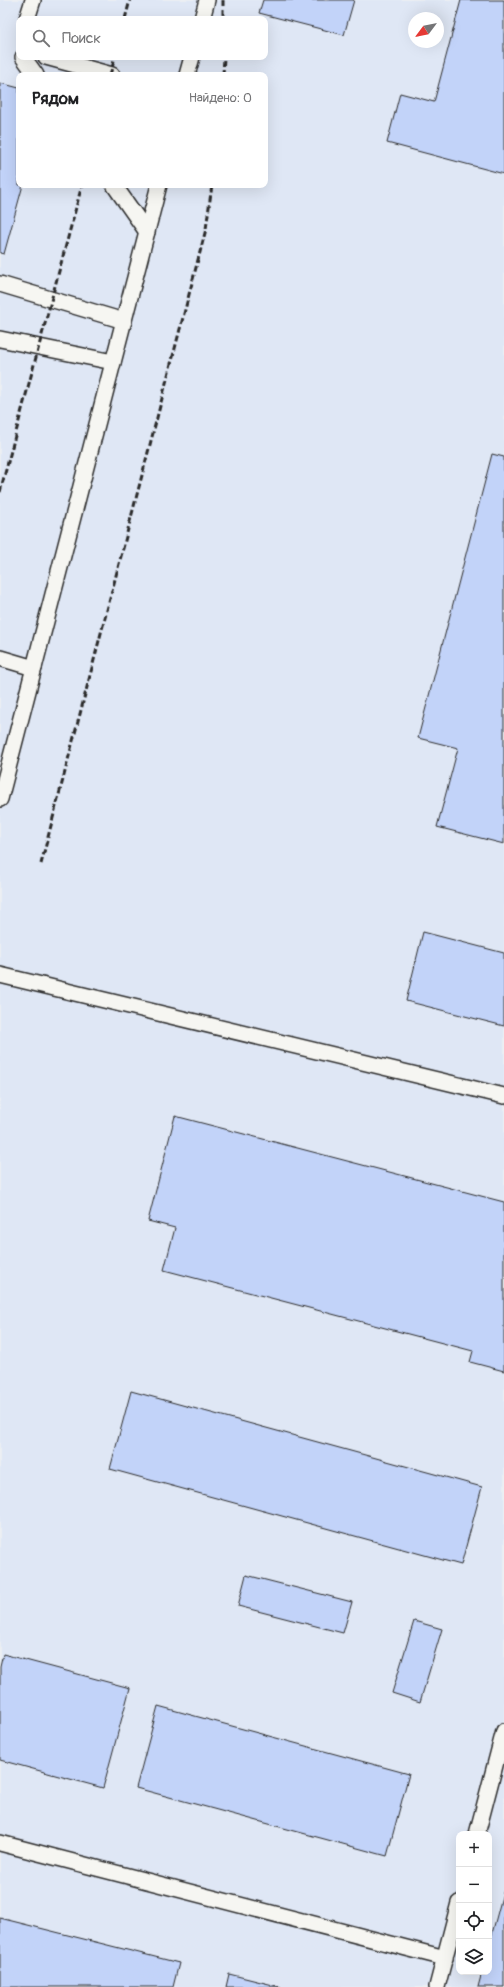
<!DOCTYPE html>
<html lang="ru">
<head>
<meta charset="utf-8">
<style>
  :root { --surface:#fff; --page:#f6f6f6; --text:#202124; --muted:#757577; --line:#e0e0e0 }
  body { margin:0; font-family:Pangolin,sans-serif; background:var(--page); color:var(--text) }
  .controls { position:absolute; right:12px; bottom:12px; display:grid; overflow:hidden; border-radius:8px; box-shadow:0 4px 16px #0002 }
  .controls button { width:36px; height:36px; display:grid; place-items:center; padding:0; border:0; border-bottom:1px solid var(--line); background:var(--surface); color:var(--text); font:20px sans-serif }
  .compass { position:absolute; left:408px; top:12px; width:36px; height:36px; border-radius:50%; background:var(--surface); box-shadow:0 4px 16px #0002; rotate:238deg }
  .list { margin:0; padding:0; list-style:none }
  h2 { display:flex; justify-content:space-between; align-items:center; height:52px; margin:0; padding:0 16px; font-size:17px }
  h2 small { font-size:13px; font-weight:400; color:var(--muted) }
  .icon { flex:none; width:22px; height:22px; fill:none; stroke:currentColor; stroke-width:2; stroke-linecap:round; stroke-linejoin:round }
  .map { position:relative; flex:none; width:504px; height:1987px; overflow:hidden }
  .search { position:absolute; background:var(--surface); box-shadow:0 4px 16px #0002; left:16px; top:16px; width:252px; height:44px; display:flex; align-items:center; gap:10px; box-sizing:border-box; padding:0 14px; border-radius:8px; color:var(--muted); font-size:15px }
  .panel { position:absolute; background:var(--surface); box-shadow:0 4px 16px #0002; left:16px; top:72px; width:252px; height:116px; border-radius:8px }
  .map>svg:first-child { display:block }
</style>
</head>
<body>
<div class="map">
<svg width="504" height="1987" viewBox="0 0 504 1987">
  <rect width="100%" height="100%" fill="#eceff3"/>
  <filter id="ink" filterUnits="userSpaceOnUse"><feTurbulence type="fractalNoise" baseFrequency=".025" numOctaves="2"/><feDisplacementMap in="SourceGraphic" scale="8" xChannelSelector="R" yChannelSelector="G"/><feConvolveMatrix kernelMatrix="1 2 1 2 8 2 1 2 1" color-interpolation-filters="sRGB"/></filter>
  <g filter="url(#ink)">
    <!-- built -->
    <path fill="#dfe7f5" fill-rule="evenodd" d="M0,0H504V1987H0ZM414,18H438V42H414ZM19,19H265V57H19ZM19,75H265V185H19ZM459,1834H489V1972H459Z"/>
    <!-- building -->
    <g fill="#c2d3f9" stroke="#2b2b2b">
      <path d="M263,0H354L344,35L259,13Z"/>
      <path d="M461,0H504V174L387,143L400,93L434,102Z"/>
      <path d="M0,83L19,88V185H23L4,254L0,253Z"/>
      <path d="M492,454L504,457V844L437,827L458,748L418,738Z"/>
      <path d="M423,932L504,953V1026L406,1001Z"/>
      <path d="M175,1116L504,1202V1371L470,1362L473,1351L164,1270L175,1228L148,1221Z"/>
      <path d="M131,1391L482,1487L461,1565L110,1469Z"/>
      <path d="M246,1575L352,1602L343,1633L238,1606Z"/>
      <path d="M414,1621L442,1629L420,1702L392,1693Z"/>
      <path d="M3,1654L130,1688L103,1788L0,1760V1667Z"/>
      <path d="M158,1706L409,1774L387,1856L136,1788Z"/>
      <path d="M504,1889V1987H478L482,1972H489V1945Z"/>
      <path d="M0,1918L179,1963L173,1987H0Z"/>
      <path d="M229,1974L281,1987H226Z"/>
    </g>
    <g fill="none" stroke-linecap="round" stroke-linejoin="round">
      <defs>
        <g id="service">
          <path d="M27,19L33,0"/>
          <path d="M202,19L207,0"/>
          <path d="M23,57L36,75"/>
          <path d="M46,57L112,75"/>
          <path d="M187,75L192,57"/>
          <path d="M114,185L147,232"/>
          <path d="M0,284L124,321"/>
          <path d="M0,339L113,362"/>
          <path d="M0,658L34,668"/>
          <path d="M0,799L159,185"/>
          <path d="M0,975L504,1096"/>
          <path d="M477,1834L504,1731"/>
          <path d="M0,1843L445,1958"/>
          <path d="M437,1987L459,1903"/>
        </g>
      </defs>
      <!-- service casing -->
      <use href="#service" stroke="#2b2b2b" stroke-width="18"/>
      <!-- service -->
      <use href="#service" stroke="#f6f6f2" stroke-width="15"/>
      <!-- rail -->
      <g stroke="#2b2b2b" stroke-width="3" stroke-dasharray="6 3" stroke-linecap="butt">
        <path d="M223,0V19"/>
        <path d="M125,19L130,0"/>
        <path d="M110,75L115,57"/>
        <path d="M223,75L224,57"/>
        <path d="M0,492L82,185"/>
        <path d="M41,864L206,229L212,185"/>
      </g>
    </g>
  </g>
</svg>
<div class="controls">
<button>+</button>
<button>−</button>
<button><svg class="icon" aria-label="locate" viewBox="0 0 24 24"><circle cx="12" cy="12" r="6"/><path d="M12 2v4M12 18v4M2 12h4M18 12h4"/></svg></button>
<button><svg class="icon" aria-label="layers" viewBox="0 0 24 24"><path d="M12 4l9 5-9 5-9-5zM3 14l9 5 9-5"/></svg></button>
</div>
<svg class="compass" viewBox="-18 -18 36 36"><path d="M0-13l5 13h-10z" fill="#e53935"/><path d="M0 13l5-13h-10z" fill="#757577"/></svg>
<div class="search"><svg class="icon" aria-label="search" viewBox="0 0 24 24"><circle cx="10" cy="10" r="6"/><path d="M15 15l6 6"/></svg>Поиск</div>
<section class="panel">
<h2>Рядом<small>Найдено: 0</small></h2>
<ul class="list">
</ul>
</section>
</div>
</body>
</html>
